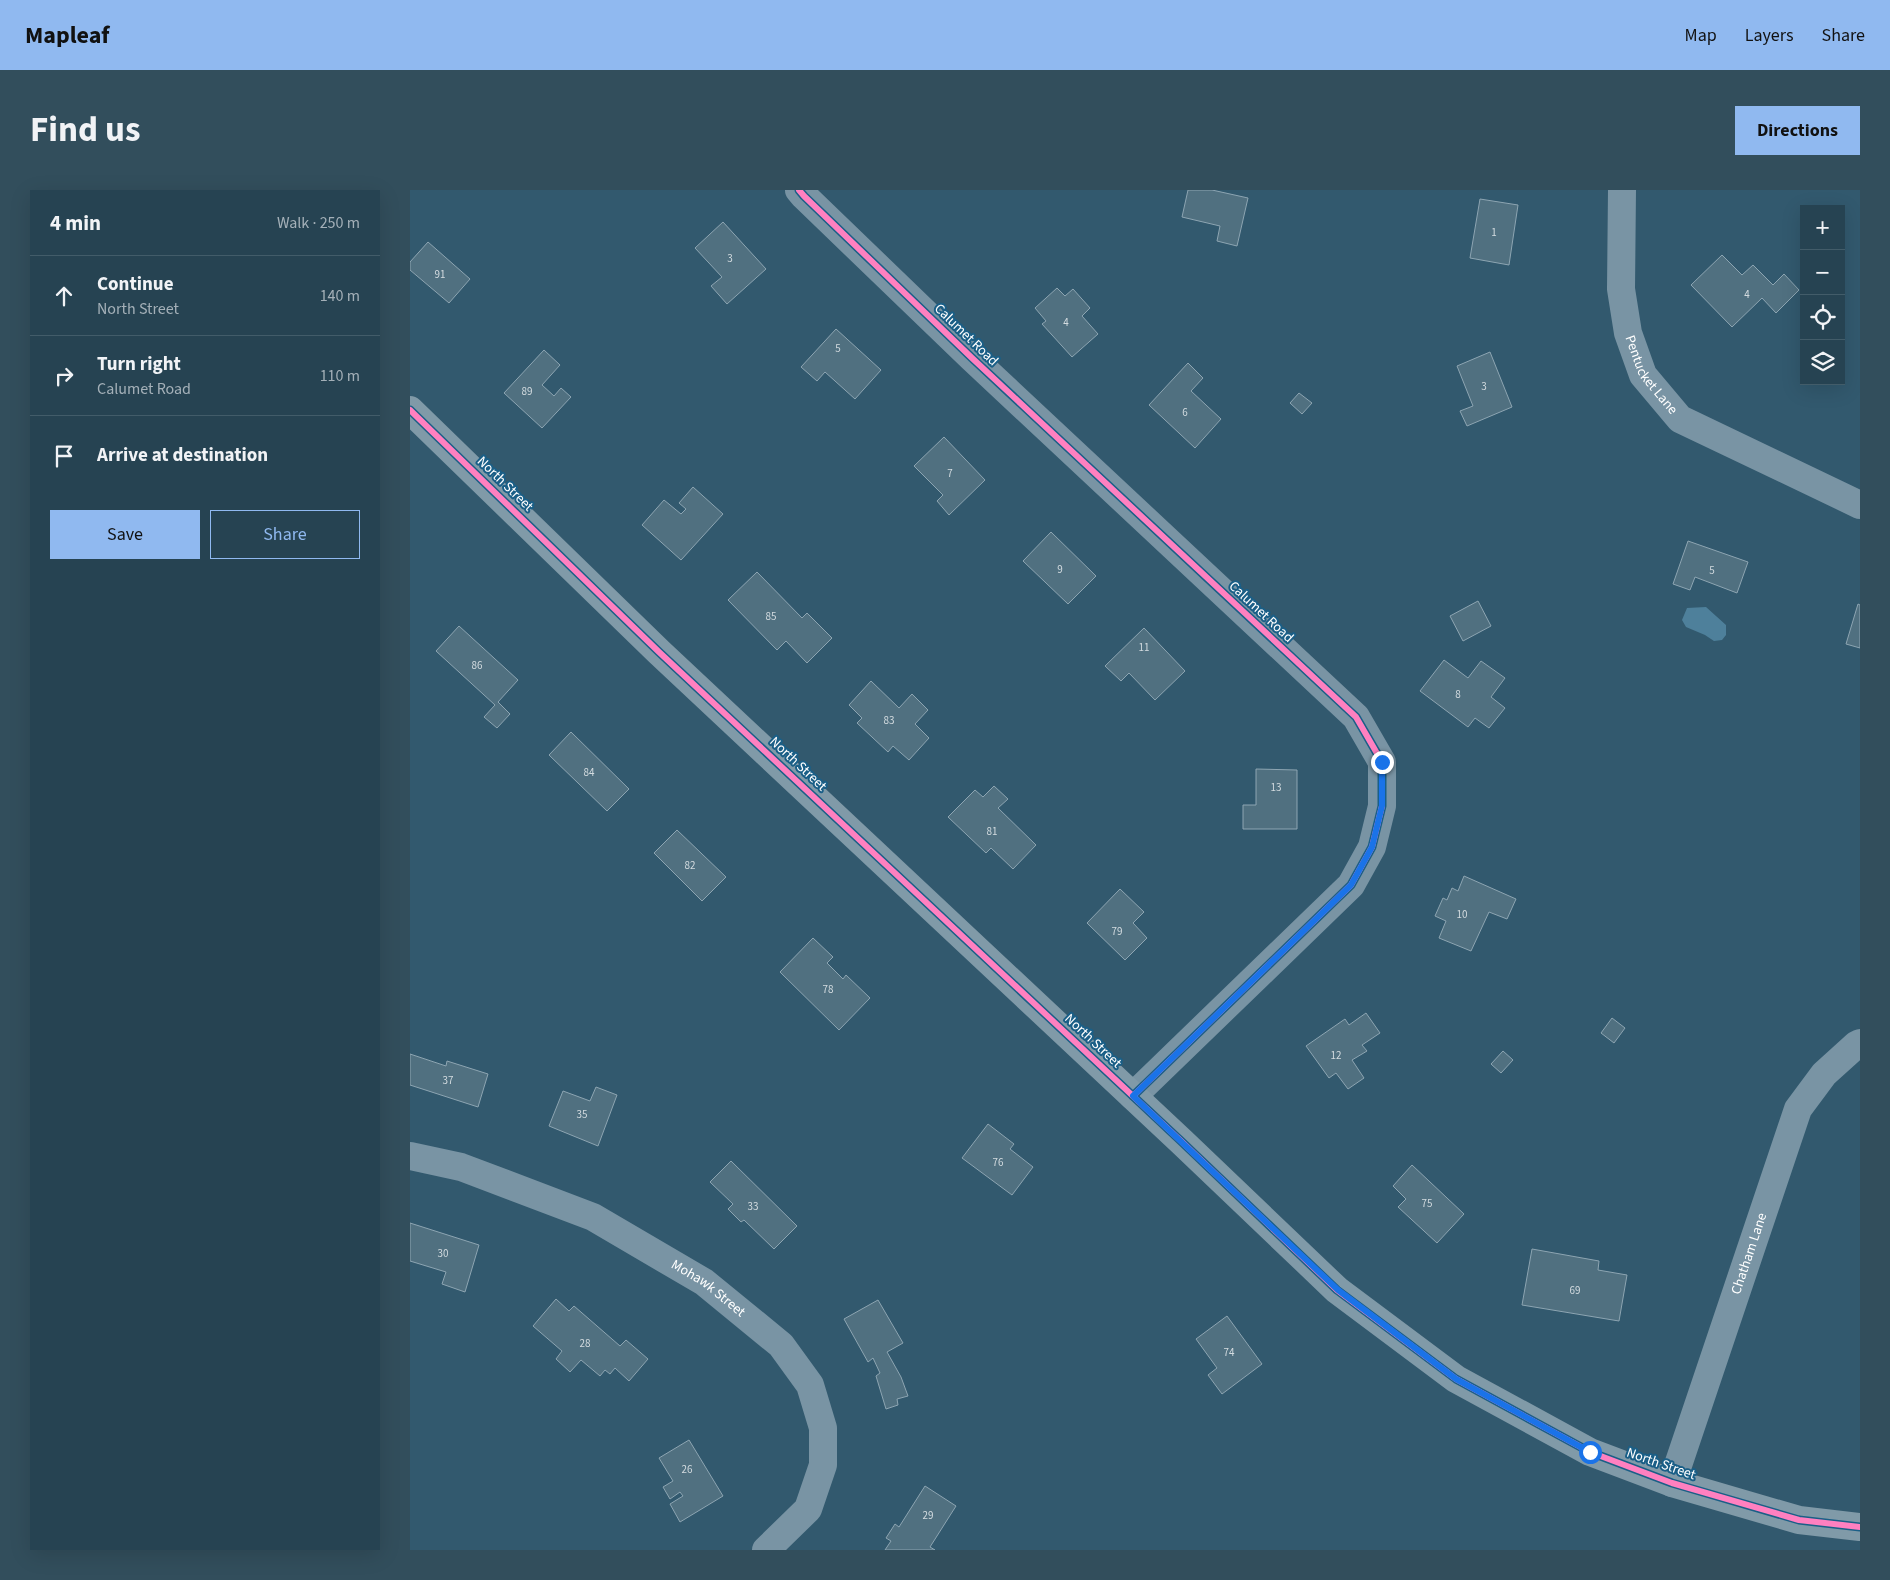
<!DOCTYPE html>
<html lang="en">
<head>
<meta charset="utf-8">
<style>
  :root { --surface:#264352; --page:#324e5c; --text:#f1f3f6; --muted:#a4b0b8; --line:#425c69; --accent:#90b9f0 }
  body { margin:0; font-family:"Source Sans 3",sans-serif; background:var(--page); color:var(--text) }
  .controls { position:absolute; right:15px; top:15px; display:grid; overflow:hidden; border-radius:0px; box-shadow:0 5px 20px #0002 }
  .controls button { width:45px; height:45px; display:grid; place-items:center; padding:0; border:0; border-bottom:1px solid var(--line); background:var(--surface); color:var(--text); font:25px sans-serif }
  .stop { position:absolute; width:15px; height:15px; margin:-11px; border:4px solid #1a73e8; border-radius:50%; background:#fff }
  .stop.end { background:#1a73e8; border-color:#fff; box-shadow:0 1px 5px #0008 }
  .list { margin:0; padding:0; list-style:none }
  h2 { display:flex; justify-content:space-between; align-items:center; height:65px; margin:0; padding:0 20px; font-size:21px }
  h2 small { font-size:16px; font-weight:400; color:var(--muted) }
  .list li { display:grid; grid-template-columns:32px 1fr auto; gap:15px; align-items:center; box-sizing:border-box; height:80px; padding:0 20px; border-top:1px solid var(--line) }
  .list b { display:block; font-size:19px; white-space:nowrap }
  .list p { margin:0; font-size:16px; white-space:nowrap; color:var(--muted) }
  .list em { font-size:16px; font-style:normal; color:var(--muted) }
  .actions { display:flex; gap:10px; padding:15px 20px }
  .actions a { flex:1; padding:11px 0; border:1px solid var(--accent); border-radius:0px; text-align:center; font-size:18px; color:var(--accent) }
  .actions .main { background:var(--accent); color:#111 }
  .icon { flex:none; width:28px; height:28px; fill:none; stroke:currentColor; stroke-width:2; stroke-linecap:round; stroke-linejoin:round }
  .map { position:relative; flex:none; width:1450px; height:1360px; overflow:hidden; border-radius:0px }
  header { display:flex; align-items:center; gap:30px; box-sizing:border-box; height:70px; padding:0 25px; background:var(--accent); color:#111 }
  header strong { font-size:24px }
  nav { display:flex; gap:28px; margin-inline-start:auto; font-size:18px }
  .intro { display:flex; align-items:center; justify-content:space-between; box-sizing:border-box; height:120px; padding:0 30px }
  h1 { margin:0; font-size:35px }
  .button { padding:12px 22px; border-radius:0px; background:var(--accent); color:#111; font-size:18px; font-weight:700 }
  main { display:flex; gap:30px; padding:0 30px }
  aside { flex:1; background:var(--surface); border-radius:0px; box-shadow:0 5px 20px #0002 }
  .map>svg:first-child { display:block }
</style>
</head>
<body>
<header>
<strong>Mapleaf</strong>
<nav><a>Map</a><a>Layers</a><a>Share</a></nav>
</header>
<div class="intro"><h1>Find us</h1><a class="button">Directions</a></div>
<main>
<aside>
<h2>4 min<small>Walk · 250 m</small></h2>
<ul class="list">
<li><svg class="icon" aria-label="ahead" viewBox="0 0 24 24"><path d="M12 20V5M6 11l6-6 6 6"/></svg><div><b>Continue</b><p>North Street</p></div><em>140 m</em></li>
<li><svg class="icon" aria-label="right" viewBox="0 0 24 24"><path d="M7 20v-9h11M14 6l5 5-5 5"/></svg><div><b>Turn right</b><p>Calumet Road</p></div><em>110 m</em></li>
<li><svg class="icon" aria-label="arrive" viewBox="0 0 24 24"><path d="M6 21V4h12l-3 4 3 4H6"/></svg><div><b>Arrive at destination</b></div></li>
</ul>
<div class="actions"><a class="main">Save</a><a>Share</a></div>
</aside>
<div class="map">
<svg width="1450" height="1360" viewBox="0 0 1450 1360">
  <rect width="100%" height="100%" fill="#32596e"/>
  <!-- water -->
  <path fill="#4e809b" d="M1296,417L1316,435V445L1312,450L1304,451L1295,445L1276,437L1272,430L1277,418Z"/>
  <!-- building -->
  <g fill="#507080" stroke="#8da5b2">
    <path d="M778,0H802L838,8L827,56L807,51L810,36L772,27Z"/>
    <path d="M1070,9L1108,15L1099,75L1060,68Z"/>
    <path d="M313,32L356,79L317,114L301,96L312,87L285,58Z"/>
    <path d="M18,52L60,89L39,113L0,80V72Z"/>
    <path d="M1312,65L1332,85L1343,75L1363,95L1374,84L1389,100L1366,123L1352,108L1322,137L1281,95Z"/>
    <path d="M647,98L655,106L663,99L680,118L672,126L688,144L662,167L632,134L636,131L625,118Z"/>
    <path d="M426,139L471,180L445,209L415,182L407,191L391,177Z"/>
    <path d="M134,160L150,175L132,195L144,206L151,198L161,207L132,238L94,203Z"/>
    <path d="M1080,162L1102,217L1057,236L1050,221L1063,216L1047,176Z"/>
    <path d="M778,173L793,188L781,201L811,229L785,258L739,215Z"/>
    <path d="M889,203L902,213L892,224L880,213Z"/>
    <path d="M534,247L575,290L539,325L527,311L533,305L504,276Z"/>
    <path d="M283,297L313,324L271,370L232,335L254,310L271,324L276,319L269,313Z"/>
    <path d="M641,342L686,386L658,414L613,371Z"/>
    <path d="M1278,351L1338,372L1327,403L1285,387L1280,400L1263,394Z"/>
    <path d="M347,382L392,428L397,423L422,448L397,473L376,451L367,460L318,410Z"/>
    <path d="M1068,411L1081,436L1053,451L1040,426Z"/>
    <path d="M1448,414L1450,415V458L1436,454Z"/>
    <path d="M49,436L108,490L88,512L100,524L87,538L74,527L85,515L26,461Z"/>
    <path d="M734,438L775,481L745,510L719,483L711,491L695,476Z"/>
    <path d="M1034,470L1058,488L1071,471L1095,488L1081,507L1095,518L1079,538L1065,528L1058,537L1010,501Z"/>
    <path d="M461,491L489,518L502,504L518,520L505,534L519,548L499,570L483,556L478,562L447,533L452,528L439,515Z"/>
    <path d="M161,542L219,599L197,621L139,565Z"/>
    <path d="M846,579L887,580V639H833V615H846Z"/>
    <path d="M584,596L598,609L588,618L626,655L603,679L581,658L576,663L538,627L565,600L573,607Z"/>
    <path d="M267,640L316,687L292,711L244,663Z"/>
    <path d="M1054,686L1106,709L1097,729L1079,722L1061,761L1029,748L1036,731L1025,726L1033,708L1037,710L1042,698L1048,701Z"/>
    <path d="M710,699L734,722L723,733L737,748L715,770L677,733Z"/>
    <path d="M403,748L423,767L417,773L433,789L436,785L460,808L429,840L370,782Z"/>
    <path d="M956,823L970,843L952,855L957,861L942,870L954,888L938,899L926,883L919,888L896,856L935,829L939,835Z"/>
    <path d="M1202,828L1215,838L1204,853L1191,843Z"/>
    <path d="M1093,861L1103,870L1091,883L1081,874Z"/>
    <path d="M0,864L36,876L37,871L78,884L68,917L0,895Z"/>
    <path d="M186,897L207,905L188,956L139,936L153,901L180,911Z"/>
    <path d="M578,934L604,954L600,959L623,977L602,1005L552,968Z"/>
    <path d="M321,971L387,1036L364,1059L334,1030L331,1032L318,1019L323,1014L300,992Z"/>
    <path d="M1002,975L1054,1024L1027,1053L988,1017L996,1009L983,996Z"/>
    <path d="M0,1033L69,1055L55,1102L32,1094L36,1082L0,1071Z"/>
    <path d="M1122,1059L1189,1071L1188,1080L1217,1085L1209,1131L1112,1115Z"/>
    <path d="M146,1109L159,1121L164,1116L210,1156L216,1150L238,1169L219,1191L205,1178L200,1184L195,1180L190,1186L171,1170L160,1182L146,1169L152,1161L123,1136Z"/>
    <path d="M468,1110L493,1153L477,1162L491,1187L498,1206L487,1209L488,1215L476,1219L466,1186L470,1183L463,1168L458,1172L434,1129Z"/>
    <path d="M817,1126L852,1174L812,1204L798,1185L807,1178L786,1149Z"/>
    <path d="M279,1250L313,1306L270,1332L260,1314L273,1306L270,1302L260,1309L253,1297L263,1291L249,1268Z"/>
    <path d="M515,1296L546,1316L520,1357L525,1360H475L481,1351L476,1348L485,1334L489,1337Z"/>
  </g>
  <g fill="none" stroke-linecap="round" stroke-linejoin="round">
    <!-- street -->
    <g stroke="#7994a4" stroke-width="28">
      <path d="M389,0L394,6L562,168L946,527L972,572V616L962,657L941,695L723,906"/>
      <path id="s1" d="M1212,0L1211,99L1218,143L1233,185L1270,229L1450,315"/>
      <path id="s2" d="M0,966L51,977L183,1027L294,1092L371,1155L400,1195L413,1238V1275L398,1319L356,1360"/>
      <path id="s3" d="M1262,1293L1388,919L1414,884L1446,855L1450,853"/>
    </g>
    <!-- secondary -->
    <path stroke="#809aa8" stroke-width="28" d="M0,220L249,462L772,952L927,1100L1046,1189L1180,1262L1262,1293L1389,1330L1450,1337"/>
    <defs>
      <g id="cycleway">
        <path d="M389,0L394,6L562,168L946,527L972,572V616L962,657L941,695L723,906"/>
        <path d="M0,220L249,462L772,952L927,1100L1046,1189L1180,1262L1262,1293L1389,1330L1450,1337"/>
      </g>
    </defs>
    <!-- cycleway casing -->
    <use href="#cycleway" stroke="#1a5f87" stroke-width="9"/>
    <!-- cycleway -->
    <use href="#cycleway" stroke="#ff80c0" stroke-width="6"/>
  </g>
  <g fill="none" stroke-linecap="round" stroke-linejoin="round">
    <!-- route -->
    <path stroke="#1a73e8" stroke-width="6" d="M972,572V616L962,657L941,695L723,906L928,1100L1046,1189L1180,1262"/>
  </g>
  <g text-anchor="middle" dominant-baseline="central" stroke-width="4" stroke-linejoin="round" paint-order="stroke">
    <!-- number labels -->
    <g font-size="11" fill="#d3dbdf">
      <text x="1084" y="42">1</text>
      <text x="320" y="68">3</text>
      <text x="30" y="84">91</text>
      <text x="1337" y="104">4</text>
      <text x="656" y="132">4</text>
      <text x="428" y="158">5</text>
      <text x="1074" y="196">3</text>
      <text x="117" y="201">89</text>
      <text x="775" y="222">6</text>
      <text x="540" y="283">7</text>
      <text x="650" y="379">9</text>
      <text x="1302" y="380">5</text>
      <text x="361" y="426">85</text>
      <text x="734" y="457">11</text>
      <text x="67" y="475">86</text>
      <text x="1048" y="504">8</text>
      <text x="479" y="530">83</text>
      <text x="179" y="582">84</text>
      <text x="866" y="597">13</text>
      <text x="582" y="641">81</text>
      <text x="280" y="675">82</text>
      <text x="1052" y="724">10</text>
      <text x="707" y="741">79</text>
      <text x="418" y="799">78</text>
      <text x="926" y="865">12</text>
      <text x="38" y="890">37</text>
      <text x="172" y="924">35</text>
      <text x="588" y="972">76</text>
      <text x="1017" y="1013">75</text>
      <text x="343" y="1016">33</text>
      <text x="33" y="1063">30</text>
      <text x="1165" y="1100">69</text>
      <text x="175" y="1153">28</text>
      <text x="819" y="1162">74</text>
      <text x="277" y="1279">26</text>
      <text x="518" y="1325">29</text>
    </g>
    <!-- street labels -->
    <g font-size="14" fill="#fff" stroke="#1a5f87">
      <text transform="translate(556 145) rotate(44)">Calumet Road</text>
      <text stroke="none"><textPath href="#s1" startOffset="192">Pentucket Lane</textPath></text>
      <text transform="translate(95 294) rotate(44)">North Street</text>
      <text transform="translate(851 422) rotate(43)">Calumet Road</text>
      <text transform="translate(388 574) rotate(43)">North Street</text>
      <text transform="translate(683 851) rotate(43)">North Street</text>
      <text stroke="none"><textPath href="#s3" startOffset="242">Chatham Lane</textPath></text>
      <text stroke="none"><textPath href="#s2" startOffset="329">Mohawk Street</textPath></text>
      <text transform="translate(1251 1274) rotate(19)">North Street</text>
    </g>
  </g>
</svg>
<div class="controls">
<button>+</button>
<button>−</button>
<button><svg class="icon" aria-label="locate" viewBox="0 0 24 24"><circle cx="12" cy="12" r="6"/><path d="M12 2v4M12 18v4M2 12h4M18 12h4"/></svg></button>
<button><svg class="icon" aria-label="layers" viewBox="0 0 24 24"><path d="M12 4l9 5-9 5-9-5zM3 14l9 5 9-5"/></svg></button>
</div>
<div class="stop" style="left:1180px;top:1262px"></div>
<div class="stop end" style="left:972px;top:572px"></div>
</div>
</main>
</body>
</html>
